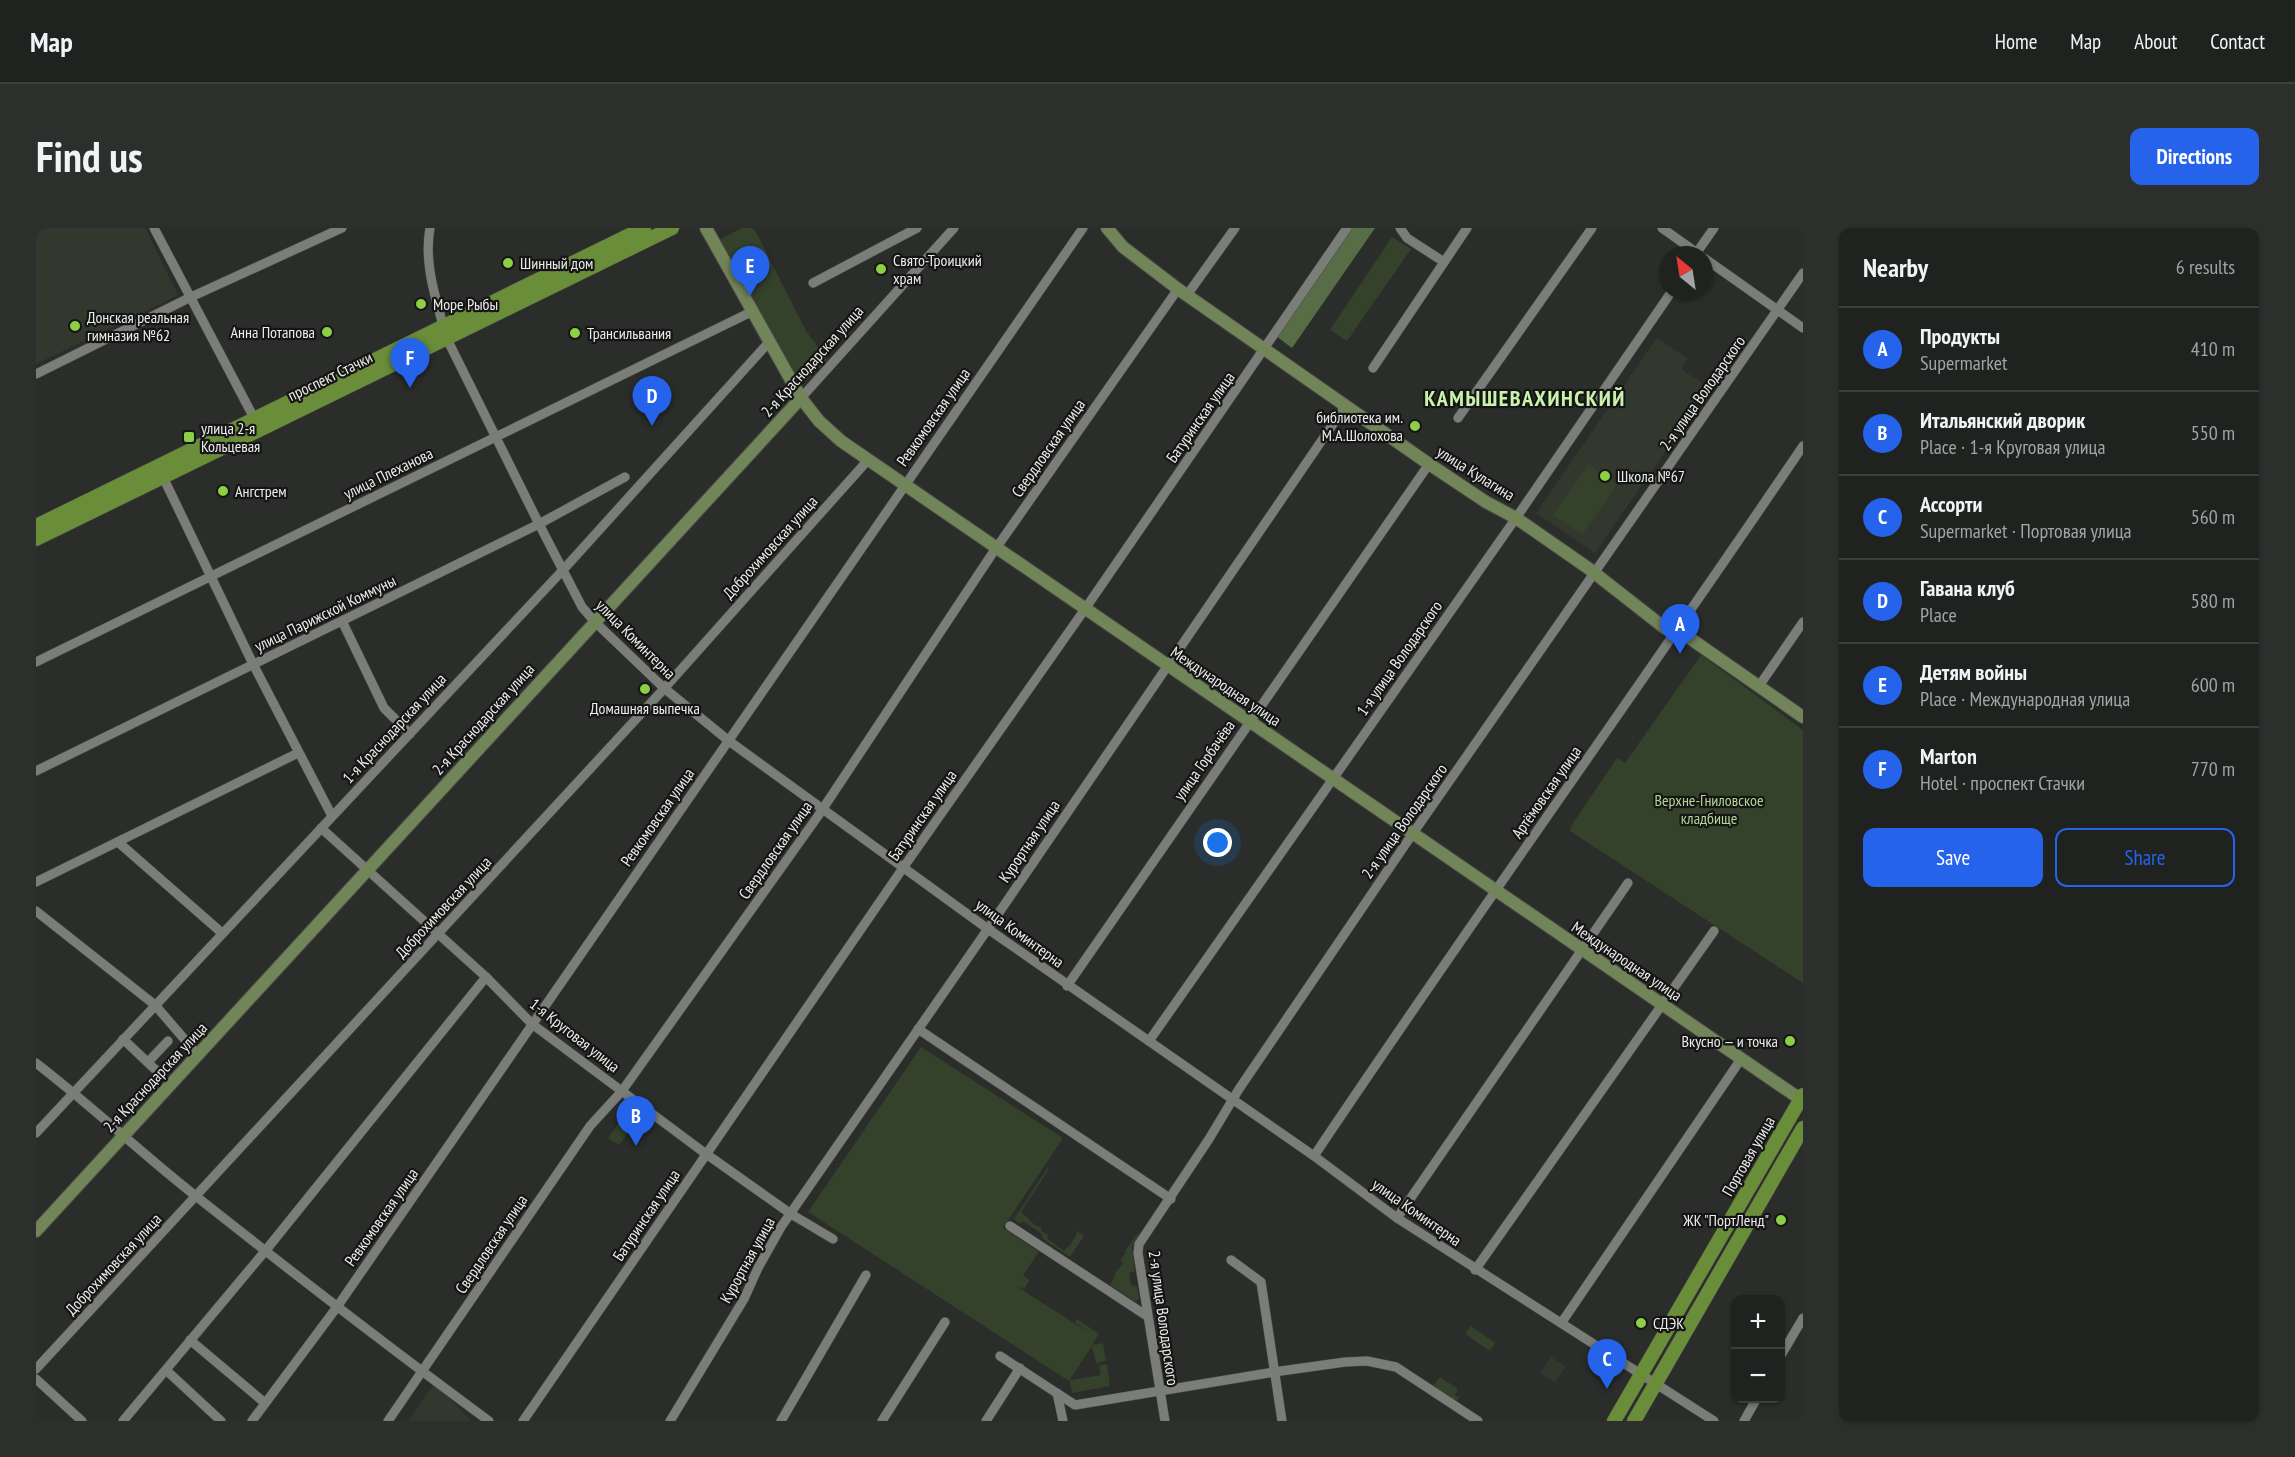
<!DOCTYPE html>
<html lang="en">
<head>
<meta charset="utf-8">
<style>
  :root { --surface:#202220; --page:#2d2f2d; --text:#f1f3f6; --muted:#a2a4a5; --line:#3d3f3e; --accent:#2563eb }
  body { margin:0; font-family:"PT Sans Narrow",sans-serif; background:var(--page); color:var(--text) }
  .controls { position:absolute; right:18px; bottom:18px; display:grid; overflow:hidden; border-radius:12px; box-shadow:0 2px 4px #0004 }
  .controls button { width:54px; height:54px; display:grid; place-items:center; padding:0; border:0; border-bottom:2px solid var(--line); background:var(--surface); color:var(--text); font:30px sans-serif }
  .compass { position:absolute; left:1623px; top:18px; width:54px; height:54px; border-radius:50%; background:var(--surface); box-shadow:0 2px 4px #0004; rotate:330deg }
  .you { position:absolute; left:1182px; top:615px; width:21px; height:21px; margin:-15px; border:4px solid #fff; border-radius:50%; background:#1a73e8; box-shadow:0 0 0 9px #1a73e833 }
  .badge { display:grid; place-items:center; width:39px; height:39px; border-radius:50%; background:var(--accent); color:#fff; font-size:20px; font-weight:700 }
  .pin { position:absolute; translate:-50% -50px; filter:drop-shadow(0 2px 3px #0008) }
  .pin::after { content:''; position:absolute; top:32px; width:21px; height:18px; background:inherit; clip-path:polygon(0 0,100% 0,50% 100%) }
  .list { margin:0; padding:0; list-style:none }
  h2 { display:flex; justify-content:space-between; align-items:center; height:78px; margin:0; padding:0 24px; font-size:26px }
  h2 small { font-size:20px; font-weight:400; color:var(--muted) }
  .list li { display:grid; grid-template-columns:39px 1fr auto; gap:18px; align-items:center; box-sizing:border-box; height:84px; padding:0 24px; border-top:2px solid var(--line) }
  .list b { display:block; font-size:22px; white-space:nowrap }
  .list p { margin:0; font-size:20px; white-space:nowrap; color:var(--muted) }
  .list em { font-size:20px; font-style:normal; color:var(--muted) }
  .actions { display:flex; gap:12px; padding:18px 24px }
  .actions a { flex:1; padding:14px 0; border:2px solid var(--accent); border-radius:12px; text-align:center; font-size:21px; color:var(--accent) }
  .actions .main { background:var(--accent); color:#fff }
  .map { position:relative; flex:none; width:1767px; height:1193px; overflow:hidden; border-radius:12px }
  header { display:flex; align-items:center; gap:36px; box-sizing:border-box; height:84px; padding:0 30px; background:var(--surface); border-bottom:2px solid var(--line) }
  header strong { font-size:28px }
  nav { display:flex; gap:33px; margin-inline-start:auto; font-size:21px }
  .intro { display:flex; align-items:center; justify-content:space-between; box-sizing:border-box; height:144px; padding:0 36px }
  h1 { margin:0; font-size:42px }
  .button { padding:15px 27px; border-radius:12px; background:var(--accent); color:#fff; font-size:21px; font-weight:700 }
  main { display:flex; gap:36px; padding:0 36px }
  aside { flex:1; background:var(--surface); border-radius:12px; box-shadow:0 2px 4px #0004 }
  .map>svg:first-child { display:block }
</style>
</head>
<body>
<header>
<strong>Map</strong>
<nav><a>Home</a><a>Map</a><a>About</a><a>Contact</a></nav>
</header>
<div class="intro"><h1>Find us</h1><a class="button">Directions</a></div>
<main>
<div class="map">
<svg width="1767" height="1193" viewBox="0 0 1767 1193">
  <rect width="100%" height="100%" fill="#2b2d2a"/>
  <!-- built -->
  <g fill="#33382f">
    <path d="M0,0H109L142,67L0,136Z"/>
    <path d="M1621,110L1652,131L1645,141L1667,156L1656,172L1662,176L1559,325L1500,285Z"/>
    <path d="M1515,1129L1530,1139L1519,1154L1504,1145Z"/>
    <path d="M399,1155L435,1193H372Z"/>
  </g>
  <!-- green -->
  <g fill="#34412b">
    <path d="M706,0H716L719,2L770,103L792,132L767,155H761L683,12Z"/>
    <path d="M1356,9L1375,21L1311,113L1294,102Z"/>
    <path d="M1552,236L1581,256L1546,307L1517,287Z"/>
    <path d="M1665,427L1767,502V755L1534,603L1535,598L1581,530L1589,535Z"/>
    <path d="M885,819L1027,910L967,1000L1003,1024L987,1047L994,1052L988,1061L980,1058L1052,1104L1039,1094L1041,1091L1063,1106L1056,1117L1067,1115L1070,1133L1060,1135L1056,1118L1033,1153L772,984Z"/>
    <path d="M588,888L598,896L583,917L572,910Z"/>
    <path d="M1012,939L1013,941L985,984L999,997L1006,1000L1005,1003L1012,1007L1011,1010L1028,1023L1035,1016L1041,1005L1039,1002L1048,1008L1034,1029L1007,1011L1005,1005L988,994L983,995L978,991Z"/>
    <path d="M1104,1002L1096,1020L1099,1043L1093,1045L1095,1057L1101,1058L1103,1070L1100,1074L1074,1057L1079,1048L1078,1047L1087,1035L1084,1033L1090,1024L1089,1023Z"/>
    <path d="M1435,1098L1459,1115L1454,1123L1429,1106Z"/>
    <path d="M1071,1136L1074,1158L1036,1165L1034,1152L1065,1147L1063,1138Z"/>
    <path d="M1404,1149L1422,1161L1419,1167L1422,1169L1427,1165L1420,1174L1397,1158Z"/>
  </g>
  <!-- forest -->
  <path fill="#576d46" d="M1313,0H1339L1256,120L1240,108Z"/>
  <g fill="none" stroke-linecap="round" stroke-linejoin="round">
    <defs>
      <g id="street">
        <path d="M118,0L218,190"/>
        <path d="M394,0C388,33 398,65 407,97"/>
        <path d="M1364,0L1371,10L1408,34"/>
        <path d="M1626,0L1664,27"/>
        <path d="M1659,27L1678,0"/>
        <path d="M1668,30L1767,100"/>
        <path d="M777,55L881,0"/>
        <path d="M1151,67L1199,0"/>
        <path d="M410,109L503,296L546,379L559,394L628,460L693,513L952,701L1278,928L1361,990L1678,1193"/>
        <path d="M1337,140L1431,0"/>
        <path d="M0,146L155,69L306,0"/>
        <path d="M765,170L918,0"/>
        <path d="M1422,190L1556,0"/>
        <path d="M127,249L217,436L296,588"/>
        <path d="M306,393L348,480L374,506"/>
        <path d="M0,434L717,83"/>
        <path d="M1723,458L1767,394"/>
        <path d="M0,543L503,296L589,249"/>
        <path d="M285,600L450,749L496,796L666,923L755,986L797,1011"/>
        <path d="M82,614L186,705"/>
        <path d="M0,654L262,525"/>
        <path d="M0,683L119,777L162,827"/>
        <path d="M1031,758L1393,236"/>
        <path d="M882,801L1135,971"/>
        <path d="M87,811L125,847"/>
        <path d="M1113,813L1480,290L1636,63"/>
        <path d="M112,834L132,813"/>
        <path d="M0,835C56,878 106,926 161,969C257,1045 354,1120 453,1193"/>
        <path d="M0,905L527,342L734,113"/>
        <path d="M1278,928C1438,689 1606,456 1767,218"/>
        <path d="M1361,990L1592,655"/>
        <path d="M974,998L1111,1088"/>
        <path d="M1195,1032L1225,1054L1246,1193"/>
        <path d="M1439,1042L1678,703"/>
        <path d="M1526,1094L1705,831"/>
        <path d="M154,1112L229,1175"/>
        <path d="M964,1128L1039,1177L1238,1144L1309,1134L1331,1133L1360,1139L1442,1193"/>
        <path d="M1744,1129L1767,1090"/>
        <path d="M0,1141L625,464L832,232"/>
        <path d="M130,1142L185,1193"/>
        <path d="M0,1151L46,1193"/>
        <path d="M1021,1165L1027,1193"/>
        <path d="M87,1193L230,1022L450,749"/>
        <path d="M216,1193L301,1079L1047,0"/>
        <path d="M352,1193L554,898L586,863L782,588L956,326L1142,61"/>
        <path d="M487,1193L867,640L1049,381L1311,0"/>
        <path d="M634,1193L708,1071L722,1040L745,999L947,708L1310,177"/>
        <path d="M745,1193L830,1047"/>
        <path d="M846,1193L909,1094"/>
        <path d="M950,1193L984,1140"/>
        <path d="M1129,1193L1102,1025L1103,1016L1173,911L1203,861L1373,611L1767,45"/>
        <path d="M1708,1193L1721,1170"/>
      </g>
      <g id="secondary">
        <path d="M670,0L765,170L783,193L805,213L1767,873"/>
        <path d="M1071,0L1087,19L1142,61L1393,236L1450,274L1480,290L1552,340L1630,401L1642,402L1767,489"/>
        <path d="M0,1003L765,170"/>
      </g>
      <g id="primary">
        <path d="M0,298L608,0"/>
        <path d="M0,311L636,0"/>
        <path d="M1578,1193L1767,867"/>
        <path d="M1598,1193L1767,900"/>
      </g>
    </defs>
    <!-- street casing -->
    <use href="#street" stroke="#484a46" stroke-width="10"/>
    <!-- secondary casing -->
    <use href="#secondary" stroke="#484a46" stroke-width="14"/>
    <!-- primary casing -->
    <use href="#primary" stroke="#484a46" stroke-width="15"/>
    <!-- street -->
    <use href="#street" stroke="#7a7d78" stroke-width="9"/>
    <!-- secondary -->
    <use href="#secondary" stroke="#728559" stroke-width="12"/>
    <!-- primary -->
    <use href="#primary" stroke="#6a8d3a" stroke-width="14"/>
  </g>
  <!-- markers -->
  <g fill="#8cce45" stroke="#141514" stroke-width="2">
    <circle cx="472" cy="35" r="6"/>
    <circle cx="845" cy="41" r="6"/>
    <circle cx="385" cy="76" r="6"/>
    <circle cx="39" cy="98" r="6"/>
    <circle cx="291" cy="104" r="6"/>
    <circle cx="539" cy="105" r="6"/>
    <circle cx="1379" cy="198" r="6"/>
    <rect x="147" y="203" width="12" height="12" rx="3"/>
    <circle cx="1569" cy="248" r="6"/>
    <circle cx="187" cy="263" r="6"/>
    <circle cx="609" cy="461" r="6"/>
    <circle cx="1754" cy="813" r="6"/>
    <circle cx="1745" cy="992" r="6"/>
    <circle cx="1605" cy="1095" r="6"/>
  </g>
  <g text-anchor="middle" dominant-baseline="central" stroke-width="4.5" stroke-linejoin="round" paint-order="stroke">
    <!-- poi labels -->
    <g font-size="16" fill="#ecedeb" stroke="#141514" text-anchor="start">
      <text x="857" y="32">Свято-Троицкий<tspan x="857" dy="18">храм</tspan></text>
      <text x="484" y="35">Шинный дом</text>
      <text x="397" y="76">Море Рыбы</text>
      <text x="51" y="89">Донская реальная<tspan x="51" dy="18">гимназия №62</tspan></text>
      <text x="279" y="104" text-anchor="end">Анна Потапова</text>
      <text x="551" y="105">Трансильвания</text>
      <text x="1367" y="189" text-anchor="end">библиотека им.<tspan x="1367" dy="18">М.А.Шолохова</tspan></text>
      <text x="165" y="200">улица 2-я<tspan x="165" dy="18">Кольцевая</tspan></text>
      <text x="1581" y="248">Школа №67</text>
      <text x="199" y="263">Ангстрем</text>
      <text x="609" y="480" text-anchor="middle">Домашняя выпечка</text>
      <text x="1742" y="813" text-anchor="end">Вкусно — и точка</text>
      <text x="1733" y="992" text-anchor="end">ЖК "ПортЛенд"</text>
      <text x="1617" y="1095">СДЭК</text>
    </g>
    <!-- street labels -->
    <g font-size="16" fill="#ecedeb" stroke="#141514">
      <text transform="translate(776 133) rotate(-48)">2-я Краснодарская улица</text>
      <text transform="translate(294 148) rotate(-26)">проспект Стачки</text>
      <text transform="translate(1666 165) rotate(-55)">2-я улица Володарского</text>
      <text transform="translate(897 189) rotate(-55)">Ревкомовская улица</text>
      <text transform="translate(1164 189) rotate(-55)">Батуринская улица</text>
      <text transform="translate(1012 220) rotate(-55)">Свердловская улица</text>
      <text transform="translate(352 245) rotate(-26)">улица Плеханова</text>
      <text transform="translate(1440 245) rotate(32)">улица Кулагина</text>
      <text transform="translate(734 319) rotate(-48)">Доброхимовская улица</text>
      <text transform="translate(289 385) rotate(-26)">улица Парижской Коммуны</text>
      <text transform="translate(600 411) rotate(45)">улица Коминтерна</text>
      <text transform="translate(1363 430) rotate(-55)">1-я улица Володарского</text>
      <text transform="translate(1190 458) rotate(34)">Международная улица</text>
      <text transform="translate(447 491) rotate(-48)">2-я Краснодарская улица</text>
      <text transform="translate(358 500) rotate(-47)">1-я Краснодарская улица</text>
      <text transform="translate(1168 532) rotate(-55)">улица Горбачёва</text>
      <text transform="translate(1510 564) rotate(-55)">Артёмовская улица</text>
      <text transform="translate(886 587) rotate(-55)">Батуринская улица</text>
      <text transform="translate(621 589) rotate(-55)">Ревкомовская улица</text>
      <text transform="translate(1368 593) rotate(-55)">2-я улица Володарского</text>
      <text transform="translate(993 613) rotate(-56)">Курортная улица</text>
      <text transform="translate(739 622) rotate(-55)">Свердловская улица</text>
      <text transform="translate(407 679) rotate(-47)">Доброхимовская улица</text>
      <text transform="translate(984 705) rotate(36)">улица Коминтерна</text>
      <text transform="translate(1591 733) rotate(34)">Международная улица</text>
      <text transform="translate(539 807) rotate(38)">1-я Круговая улица</text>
      <text transform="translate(119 849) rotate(-47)">2-я Краснодарская улица</text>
      <text transform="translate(1712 928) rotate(-60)">Портовая улица</text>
      <text transform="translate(1381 984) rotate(35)">улица Коминтерна</text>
      <text transform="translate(610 987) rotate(-56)">Батуринская улица</text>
      <text transform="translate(345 989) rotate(-55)">Ревкомовская улица</text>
      <text transform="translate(455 1016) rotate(-56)">Свердловская улица</text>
      <text transform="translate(711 1032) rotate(-61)">Курортная улица</text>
      <text transform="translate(77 1036) rotate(-47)">Доброхимовская улица</text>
      <text transform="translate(1128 1090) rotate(82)">2-я улица Володарского</text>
    </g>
    <!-- park labels -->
    <g font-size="16" fill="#b2d695" stroke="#141514">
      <text x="1673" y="572">Верхне-Гниловское<tspan x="1673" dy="18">кладбище</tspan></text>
    </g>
    <!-- district labels -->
    <g font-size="22" font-weight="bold" letter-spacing="1.5" fill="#cbf2ac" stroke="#141514">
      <text x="1489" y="170">КАМЫШЕВАХИНСКИЙ</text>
    </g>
  </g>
</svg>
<div class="controls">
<button>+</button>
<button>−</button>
</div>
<svg class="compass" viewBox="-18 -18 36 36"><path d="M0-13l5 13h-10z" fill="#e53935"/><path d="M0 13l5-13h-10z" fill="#a2a4a5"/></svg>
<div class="you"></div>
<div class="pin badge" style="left:1644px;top:426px">A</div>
<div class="pin badge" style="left:600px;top:918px">B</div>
<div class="pin badge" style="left:1571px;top:1161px">C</div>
<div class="pin badge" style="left:616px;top:198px">D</div>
<div class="pin badge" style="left:714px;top:68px">E</div>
<div class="pin badge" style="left:374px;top:160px">F</div>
</div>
<aside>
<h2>Nearby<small>6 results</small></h2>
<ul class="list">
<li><span class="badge">A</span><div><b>Продукты</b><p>Supermarket</p></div><em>410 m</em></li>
<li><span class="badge">B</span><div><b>Итальянский дворик</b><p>Place · 1-я Круговая улица</p></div><em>550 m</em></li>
<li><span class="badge">C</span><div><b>Ассорти</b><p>Supermarket · Портовая улица</p></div><em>560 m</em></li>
<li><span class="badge">D</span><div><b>Гавана клуб</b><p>Place</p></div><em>580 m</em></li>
<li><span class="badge">E</span><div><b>Детям войны</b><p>Place · Международная улица</p></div><em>600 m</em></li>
<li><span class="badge">F</span><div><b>Marton</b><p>Hotel · проспект Стачки</p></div><em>770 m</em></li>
</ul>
<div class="actions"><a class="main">Save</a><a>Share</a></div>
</aside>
</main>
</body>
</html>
